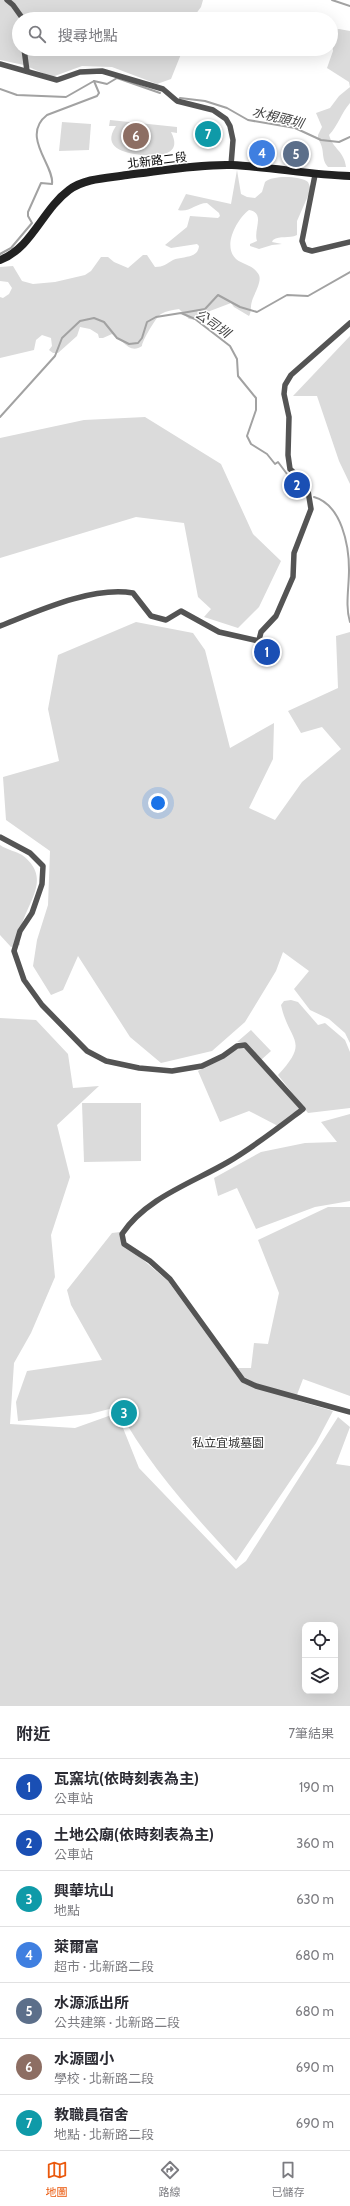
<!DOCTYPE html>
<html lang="zh-TW">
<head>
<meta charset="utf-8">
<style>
  :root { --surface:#fff; --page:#f2f2f3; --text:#2b2b33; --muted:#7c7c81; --line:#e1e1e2; --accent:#ea580c }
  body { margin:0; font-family:Cabin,"Noto Sans TC",sans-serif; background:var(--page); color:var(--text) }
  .controls { position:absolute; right:12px; bottom:12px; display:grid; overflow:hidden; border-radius:8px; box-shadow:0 4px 16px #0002 }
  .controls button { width:36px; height:36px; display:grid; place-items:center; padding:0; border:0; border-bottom:1px solid var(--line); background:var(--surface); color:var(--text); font:20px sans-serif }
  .you { position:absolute; left:158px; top:803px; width:14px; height:14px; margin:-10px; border:3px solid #fff; border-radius:50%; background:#1a73e8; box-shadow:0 0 0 6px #1a73e833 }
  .badge { display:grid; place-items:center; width:26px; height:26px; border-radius:50%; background:var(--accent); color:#fff; font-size:13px; font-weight:700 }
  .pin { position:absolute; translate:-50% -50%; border:2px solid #fff; box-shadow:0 1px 4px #0006 }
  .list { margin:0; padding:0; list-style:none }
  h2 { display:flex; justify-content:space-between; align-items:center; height:52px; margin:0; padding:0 16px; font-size:17px }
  h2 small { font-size:13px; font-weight:400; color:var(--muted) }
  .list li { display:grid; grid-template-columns:26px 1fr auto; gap:12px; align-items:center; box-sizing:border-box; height:56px; padding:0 16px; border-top:1px solid var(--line) }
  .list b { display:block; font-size:15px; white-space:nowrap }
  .list p { margin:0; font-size:13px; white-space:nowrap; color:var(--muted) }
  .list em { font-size:13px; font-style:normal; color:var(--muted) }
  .icon { flex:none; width:22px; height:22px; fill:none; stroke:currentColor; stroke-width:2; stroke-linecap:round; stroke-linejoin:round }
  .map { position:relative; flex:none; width:350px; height:1706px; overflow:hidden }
  .search { position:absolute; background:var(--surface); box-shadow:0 4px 16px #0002; left:12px; right:12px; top:12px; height:44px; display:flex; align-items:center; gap:10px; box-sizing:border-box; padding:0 14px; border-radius:22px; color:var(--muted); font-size:15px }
  .sheet { height:444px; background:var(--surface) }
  nav { display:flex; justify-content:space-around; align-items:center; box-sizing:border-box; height:56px; border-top:1px solid var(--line); background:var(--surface); font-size:11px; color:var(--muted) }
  nav a { display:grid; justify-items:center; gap:2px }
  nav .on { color:var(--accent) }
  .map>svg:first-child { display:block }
</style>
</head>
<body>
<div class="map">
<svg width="350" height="1706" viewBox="0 0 350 1706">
  <rect width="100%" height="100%" fill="#fff"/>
  <!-- green -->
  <g fill="#dbdbdb" fill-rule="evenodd">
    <path d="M0,0H203L201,7L192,19H19V49H183L171,79L157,84L112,67L82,66L52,77L24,65L0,60Z"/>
    <path d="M339,29L350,31V103C341,113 338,126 329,135C333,149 344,151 346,167H328C320,158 326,150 318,139V135L322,127L316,113L330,108L339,96L350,87L349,82L327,68L333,51L331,31Z"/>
    <path d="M110,120L177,127V133L171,132C184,157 156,156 141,155C125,153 101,148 116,126H109Z"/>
    <path d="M62,122L91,124L89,150L59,151Z"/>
    <path d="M237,170L241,194L247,197L255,198L262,192L265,182C273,175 300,176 308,182L311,189L297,221V235C289,239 280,235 273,240L272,242L282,244L272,245L259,249L250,246V244L257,241C253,230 266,213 249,210C237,219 222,246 236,259C243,265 254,265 259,275C262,282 254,294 252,301C250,307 252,311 249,316L234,307L231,303L210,311L198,320L189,319L179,309C173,310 166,311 161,314C156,317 142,341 142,346C129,355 123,339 112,334L103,338H99L98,334L90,329L80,327L77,336L58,353H53L49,350L52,346L51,338L42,335L36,340L34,350L0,358V297L3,298L9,294L12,288L8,282L0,281V267L13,266L22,281L33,284L55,282L85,275L91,271L101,257H108L114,262L128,268L143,255H147L155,267C164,267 166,264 173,260C182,256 198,259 199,246L197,244L171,248L165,245L187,227L190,216L218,218L220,216L219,213L207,203C196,203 189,213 178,210L186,194L231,204Z"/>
    <path d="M350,336V484L339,461L317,396H293Z"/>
    <path d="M145,417L221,464L253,534L281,561L259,607L238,628L204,617L211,609L198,597L184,523L136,517L0,558V438L84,420Z"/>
    <path d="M136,622L193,633L205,650L230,748L274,723L273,759L249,808L275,820L302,782L341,749L322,727L301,733L288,711L338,688L336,636L350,632V1043L345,1033L329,1019L310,1010L294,989L309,971L283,952L276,971L245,1022L212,1051L161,1063L130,1037L78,956L63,990L51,995L33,966L37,940L48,905L50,851L6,820L3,777L59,761L48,709L58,655Z"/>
    <path d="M0,845C7,850 16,851 22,855C59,883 15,910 20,945L11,947L0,935Z"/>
    <path d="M291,1000L298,1002L318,1025L325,1023L345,1040L350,1052V1108L308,1113L278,1075C311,1040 289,1042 281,1005L284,1001Z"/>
    <path d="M0,1018L36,1020L68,1054L73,1088L99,1086L57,1125L70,1177L51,1235L55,1277L31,1333L14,1363L10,1424L75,1428L117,1413L139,1468L236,1569L246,1561L338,1417L350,1427L336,1464L350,1466V1706H0ZM305,1625H335V1691H305Z"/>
    <path d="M251,1030L271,1051L261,1060L246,1043L237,1042Z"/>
    <path d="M243,1046L301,1109L278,1126L249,1111L220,1122L198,1071Z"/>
    <path d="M141,1103V1161L84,1162L82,1103Z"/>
    <path d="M350,1114V1201L315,1207L256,1229L237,1188L218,1196L214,1178L261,1152L305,1143L337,1142L321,1122Z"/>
    <path d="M328,1207H350V1396L303,1379L295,1400L333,1411L316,1443L236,1561C192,1513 148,1465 117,1407L90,1414L18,1421L16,1402L27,1371L102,1360L71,1305L67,1290L112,1233L120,1232L122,1242L168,1281L231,1368H251L254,1343L268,1344L279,1293L258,1240Z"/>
  </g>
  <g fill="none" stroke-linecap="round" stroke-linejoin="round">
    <!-- stream -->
    <g stroke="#a2a2a2" stroke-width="2">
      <path d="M332,0L350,6"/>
      <path d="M0,89L17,95L66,97L94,81L107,84L117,78L160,93"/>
      <path d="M180,98L205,101L227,108L248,120L295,128L321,140L339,142L350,137"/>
      <path d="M0,254L11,248L32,223L28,216V212L41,183L52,184C55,166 20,136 47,115L97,96L99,93L94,81"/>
      <path d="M182,313L205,309L218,295L240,307L257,312L287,295L308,296L350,272"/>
      <path d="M0,417L55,356L62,338L80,321L94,318L104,322L117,338L129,344L138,343L142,338L147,322L156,317L181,313L195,319L230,346L237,359L238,376L256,398V410L247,436L251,444L267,454L275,464L278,462L302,494"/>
      <path d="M314,497C342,505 349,546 349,570C349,588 345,606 350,622"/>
    </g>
    <!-- minor -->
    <g stroke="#545454" stroke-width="5.5">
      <path d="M7,0L13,5L23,19"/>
      <path d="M24,49L27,71"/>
      <path d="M0,64L57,80L80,72L102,71L163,89L177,101L213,110L226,119L230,126L233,140L231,165"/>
      <path d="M315,175L302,241L305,249L312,251L350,242"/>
      <path d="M0,626C38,611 92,586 133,593L151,616L166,620L181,611L219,632L259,641"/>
      <path d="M272,661L257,648L261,632L276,616L293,577L294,553L311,509L307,485L290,469L288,455L289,417L284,394L285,385L291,375L350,323"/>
      <path d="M0,837L30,853L43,866L42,884L32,913L20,931L14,951L24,980L42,1005L87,1051L106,1061L139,1068L172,1071L202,1066L223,1056L237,1046L245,1045L303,1109C278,1128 254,1147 228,1162C192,1183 146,1198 122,1234L124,1244L150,1261L170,1279L243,1380L256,1386L350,1412"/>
    </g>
    <!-- secondary -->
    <path stroke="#212121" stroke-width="8" d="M0,260C32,248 42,210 69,190C85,178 108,178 127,175C161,171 198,164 232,165C272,167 311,175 350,176"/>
  </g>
  <g text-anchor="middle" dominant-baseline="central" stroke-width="3" stroke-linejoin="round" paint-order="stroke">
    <!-- street labels -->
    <g font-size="12" fill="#000" stroke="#fff">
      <text transform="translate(157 160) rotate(-7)">北新路二段</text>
    </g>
    <!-- park labels -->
    <g font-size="12" fill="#323232" stroke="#fff">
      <text x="228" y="1442">私立宜城墓園</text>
    </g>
    <!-- water labels -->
    <g font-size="13" font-style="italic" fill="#434343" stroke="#fff">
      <text transform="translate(278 117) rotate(14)">水梘頭圳</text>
      <text transform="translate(213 323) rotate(35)">公司圳</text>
    </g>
  </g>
</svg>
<div class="controls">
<button><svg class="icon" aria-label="locate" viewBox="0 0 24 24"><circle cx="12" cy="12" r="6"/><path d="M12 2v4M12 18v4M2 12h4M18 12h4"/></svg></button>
<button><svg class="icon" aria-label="layers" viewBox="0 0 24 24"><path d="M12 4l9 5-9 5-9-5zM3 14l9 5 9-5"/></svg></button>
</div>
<div class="you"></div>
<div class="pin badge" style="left:267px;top:652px;background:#1a4fb4">1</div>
<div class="pin badge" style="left:297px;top:485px;background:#1a4fb4">2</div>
<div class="pin badge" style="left:124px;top:1413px;background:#0f9aa8">3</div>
<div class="pin badge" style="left:262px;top:153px;background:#3f7fe0">4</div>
<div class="pin badge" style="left:296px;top:154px;background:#5c6f8a">5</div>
<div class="pin badge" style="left:136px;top:136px;background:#8d6e63">6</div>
<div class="pin badge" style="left:208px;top:134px;background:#0f9aa8">7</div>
<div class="search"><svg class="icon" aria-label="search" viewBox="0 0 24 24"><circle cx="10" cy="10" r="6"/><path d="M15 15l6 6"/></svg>搜尋地點</div>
</div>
<section class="sheet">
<h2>附近<small>7筆結果</small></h2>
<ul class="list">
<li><span class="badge" style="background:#1a4fb4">1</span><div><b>瓦窯坑(依時刻表為主)</b><p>公車站</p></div><em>190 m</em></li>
<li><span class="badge" style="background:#1a4fb4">2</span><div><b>土地公廟(依時刻表為主)</b><p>公車站</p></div><em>360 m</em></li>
<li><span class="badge" style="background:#0f9aa8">3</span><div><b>興華坑山</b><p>地點</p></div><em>630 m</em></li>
<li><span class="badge" style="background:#3f7fe0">4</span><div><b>萊爾富</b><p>超市 · 北新路二段</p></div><em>680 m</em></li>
<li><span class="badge" style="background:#5c6f8a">5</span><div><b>水源派出所</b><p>公共建築 · 北新路二段</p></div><em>680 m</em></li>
<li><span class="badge" style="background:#8d6e63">6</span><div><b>水源國小</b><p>學校 · 北新路二段</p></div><em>690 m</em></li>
<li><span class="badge" style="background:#0f9aa8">7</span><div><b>教職員宿舍</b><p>地點 · 北新路二段</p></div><em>690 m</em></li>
</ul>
</section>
<nav>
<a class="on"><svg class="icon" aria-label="map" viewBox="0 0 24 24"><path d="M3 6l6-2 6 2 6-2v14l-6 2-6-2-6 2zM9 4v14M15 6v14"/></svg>地圖</a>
<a><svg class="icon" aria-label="directions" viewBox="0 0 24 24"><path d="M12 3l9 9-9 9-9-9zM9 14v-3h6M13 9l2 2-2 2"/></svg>路線</a>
<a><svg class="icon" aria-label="saved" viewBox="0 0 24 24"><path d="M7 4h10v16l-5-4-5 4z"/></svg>已儲存</a>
</nav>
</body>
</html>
